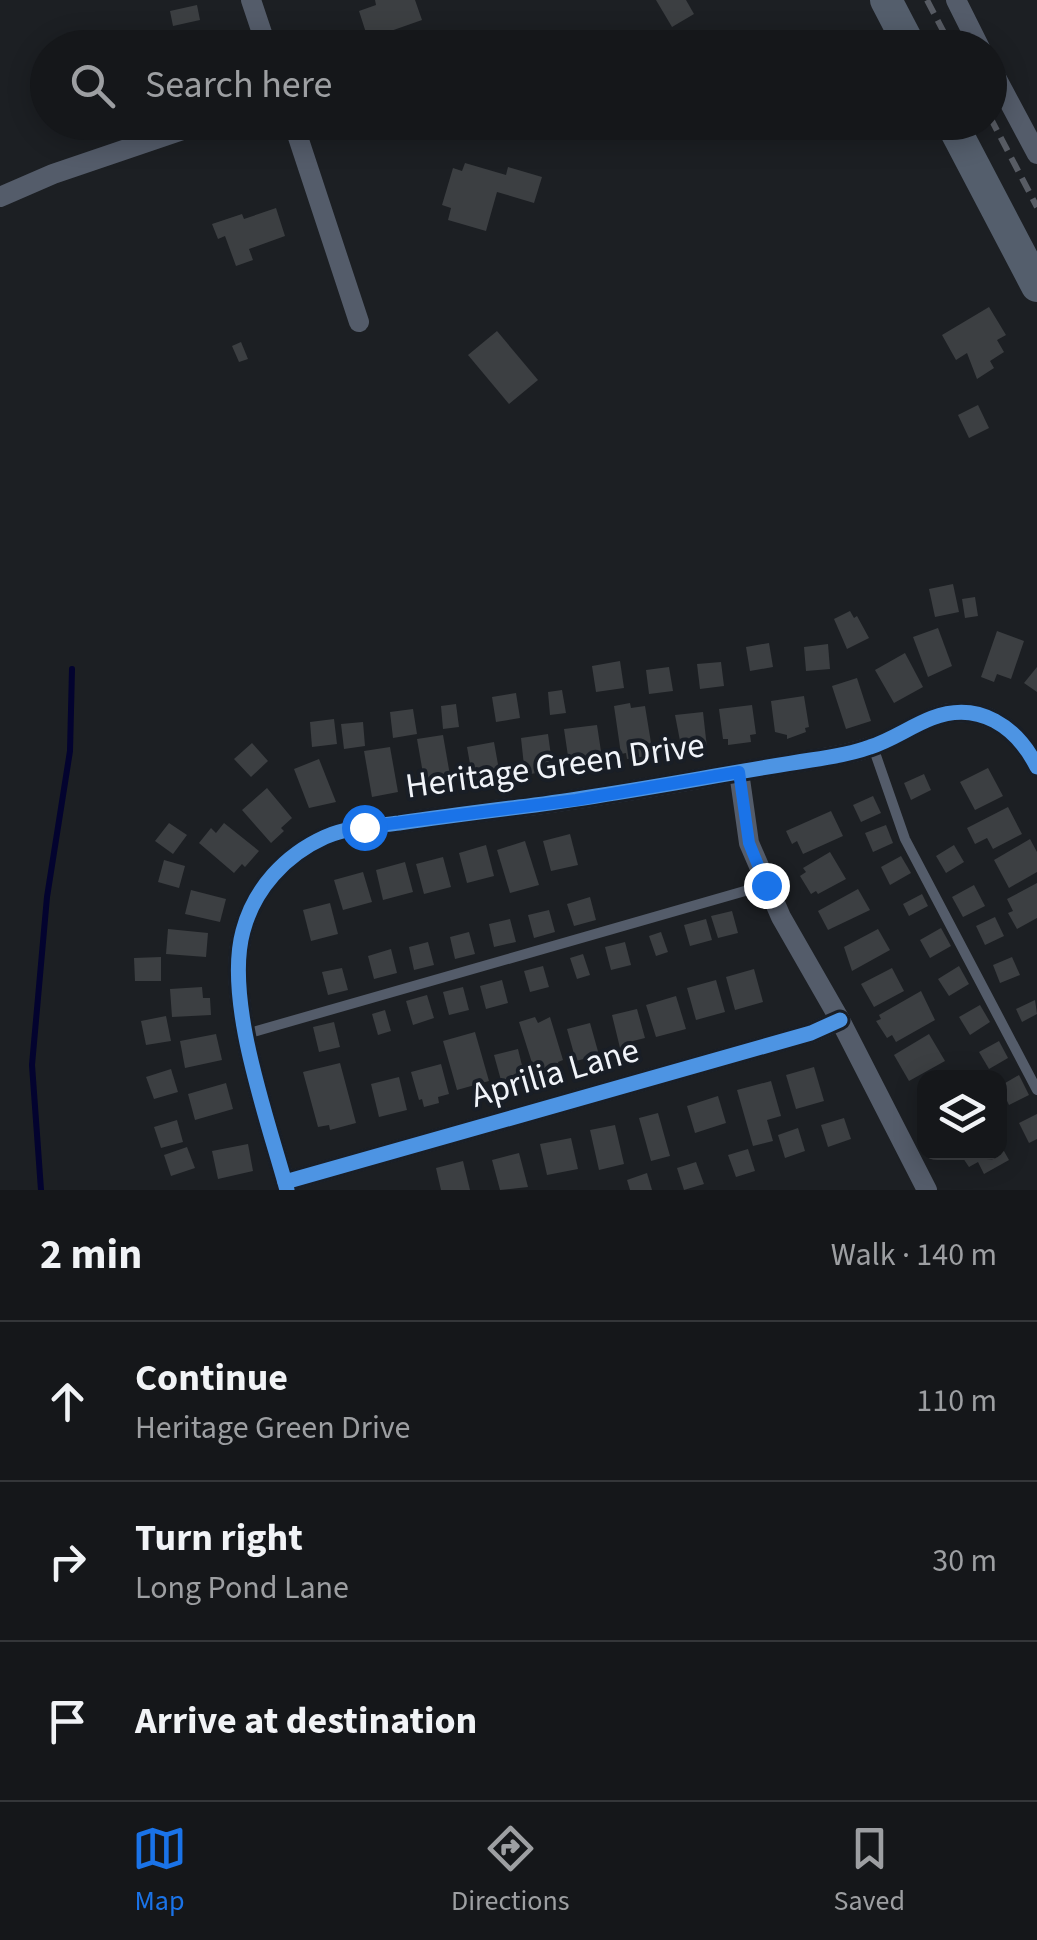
<!DOCTYPE html>
<html lang="en">
<head>
<meta charset="utf-8">
<style>
  :root { --surface:#15171a; --page:#222427; --text:#f1f3f6; --muted:#9d9fa2; --line:#343639; --accent:#1a73e8 }
  body { margin:0; font-family:"Source Sans 3",sans-serif; background:var(--page); color:var(--text) }
  .controls { position:absolute; right:30px; bottom:30px; display:grid; overflow:hidden; border-radius:20px; box-shadow:0 5px 25px #0003 }
  .controls button { width:90px; height:90px; display:grid; place-items:center; padding:0; border:0; border-bottom:2px solid var(--line); background:var(--surface); color:var(--text); font:50px sans-serif }
  .stop { position:absolute; width:30px; height:30px; margin:-22px; border:8px solid #1a73e8; border-radius:50%; background:#fff }
  .stop.end { background:#1a73e8; border-color:#fff; box-shadow:0 2px 10px #0008 }
  .list { margin:0; padding:0; list-style:none }
  h2 { display:flex; justify-content:space-between; align-items:center; height:130px; margin:0; padding:0 40px; font-size:42px }
  h2 small { font-size:32px; font-weight:400; color:var(--muted) }
  .list li { display:grid; grid-template-columns:65px 1fr auto; gap:30px; align-items:center; box-sizing:border-box; height:160px; padding:0 40px; border-top:2px solid var(--line) }
  .list b { display:block; font-size:38px; white-space:nowrap }
  .list p { margin:0; font-size:32px; white-space:nowrap; color:var(--muted) }
  .list em { font-size:32px; font-style:normal; color:var(--muted) }
  .icon { flex:none; width:55px; height:55px; fill:none; stroke:currentColor; stroke-width:2; stroke-linecap:round; stroke-linejoin:round }
  .map { position:relative; flex:none; width:1037px; height:1190px; overflow:hidden }
  .search { position:absolute; background:var(--surface); box-shadow:0 5px 25px #0003; left:30px; right:30px; top:30px; height:110px; display:flex; align-items:center; gap:25px; box-sizing:border-box; padding:0 35px; border-radius:55px; color:var(--muted); font-size:38px }
  .sheet { height:610px; background:var(--surface) }
  nav { display:flex; justify-content:space-around; align-items:center; box-sizing:border-box; height:140px; border-top:2px solid var(--line); background:var(--surface); font-size:28px; color:var(--muted) }
  nav a { display:grid; justify-items:center; gap:5px }
  nav .on { color:var(--accent) }
  .map>svg:first-child { display:block }
</style>
</head>
<body>
<div class="map">
<svg width="1037" height="1190" viewBox="0 0 1037 1190">
  <rect width="100%" height="100%" fill="#1c1f23"/>
  <g fill="none" stroke-linecap="round" stroke-linejoin="round">
    <!-- stream -->
    <path stroke="#03032f" stroke-width="6" d="M41,1190L32,1065L47,897L70,751L72,669"/>
  </g>
  <!-- building -->
  <g fill="#3c3f42">
    <path d="M375,0H415L422,20L368,39L359,11L376,5Z"/>
    <path d="M656,0H686L694,14L672,27Z"/>
    <path d="M197,5L200,20L173,26L170,11Z"/>
    <path d="M465,163L506,175L508,167L542,177L534,203L497,192L486,231L448,220L451,208L442,205L453,168L462,171Z"/>
    <path d="M276,208L285,236L249,249L253,260L236,266L225,236L218,239L212,224L242,214L244,219Z"/>
    <path d="M989,307L1006,335L997,340L1004,352L990,361L994,368L977,379L967,353L956,360L942,335Z"/>
    <path d="M497,331L538,380L509,404L468,355Z"/>
    <path d="M241,342L248,359L239,362L232,346Z"/>
    <path d="M978,405L989,428L969,438L958,415Z"/>
    <path d="M953,584L959,612L935,617L929,589Z"/>
    <path d="M975,597L978,616L965,618L962,599Z"/>
    <path d="M850,611L854,618L857,616L869,638L847,649L834,619Z"/>
    <path d="M938,628L952,666L928,677L913,637Z"/>
    <path d="M997,631L1024,641L1011,679L997,674L994,682L981,677Z"/>
    <path d="M769,643L773,667L750,671L746,647Z"/>
    <path d="M828,644L830,669L806,671L804,647Z"/>
    <path d="M905,653L923,687L894,703L875,670Z"/>
    <path d="M620,661L624,688L596,692L592,666Z"/>
    <path d="M721,662L724,686L700,689L697,664Z"/>
    <path d="M669,667L673,691L649,694L646,670Z"/>
    <path d="M1037,667V692L1024,683Z"/>
    <path d="M857,678L871,721L846,729L832,686Z"/>
    <path d="M562,690L566,713L550,715L548,692Z"/>
    <path d="M516,693L520,718L496,722L492,697Z"/>
    <path d="M804,696L809,727L805,728L806,732L787,739V735L775,732L771,701Z"/>
    <path d="M630,703L631,708L645,706L652,749L647,750L648,756L627,759L626,753L621,754L614,706Z"/>
    <path d="M456,704L459,727L443,729L441,706Z"/>
    <path d="M752,705L756,734L750,735L751,742L728,745V739H723L719,709Z"/>
    <path d="M413,709L417,734L393,738L390,712Z"/>
    <path d="M703,712L707,748L682,751L675,715Z"/>
    <path d="M334,719L337,744L312,747L310,722Z"/>
    <path d="M363,722L365,746L344,749L341,724Z"/>
    <path d="M597,725L602,758L600,763L581,769V766H575L574,762L569,763L564,729Z"/>
    <path d="M548,734L553,770L525,775L521,738Z"/>
    <path d="M443,735L451,781L425,785L417,739Z"/>
    <path d="M494,742L499,770L484,772L485,779L473,781L467,747Z"/>
    <path d="M252,743L268,761L251,777L234,759Z"/>
    <path d="M390,747L398,792L372,797L364,751Z"/>
    <path d="M319,759L336,802L309,808L294,769Z"/>
    <path d="M988,768L1003,796L975,810L960,782Z"/>
    <path d="M924,774L931,790L911,800L904,783Z"/>
    <path d="M267,788L292,818L281,828L284,831L271,843L242,810Z"/>
    <path d="M873,796L881,813L861,822L853,805Z"/>
    <path d="M1008,807L1022,834L993,849L987,838L975,844L967,828Z"/>
    <path d="M831,811L843,836L803,854L797,841L792,844L786,831Z"/>
    <path d="M169,823L187,835L173,854L155,841Z"/>
    <path d="M224,823L259,851L245,867L242,864L234,873L199,843L211,828L216,833Z"/>
    <path d="M886,825L893,843L873,852L865,833Z"/>
    <path d="M570,834L578,865L551,871L543,841Z"/>
    <path d="M1030,839L1037,852V872L1009,888L994,860Z"/>
    <path d="M525,841L539,885L510,893L497,850Z"/>
    <path d="M486,845L494,876L467,883L459,853Z"/>
    <path d="M954,845L964,862L946,873L936,856Z"/>
    <path d="M830,852L846,879L818,894L816,891L811,894L800,876L806,872L803,868Z"/>
    <path d="M901,856L911,873L890,885L881,867Z"/>
    <path d="M443,857L451,887L424,894L416,864Z"/>
    <path d="M164,860L185,866L179,888L158,882Z"/>
    <path d="M405,862L413,892L383,900L376,870Z"/>
    <path d="M363,872L372,902L343,910L334,880Z"/>
    <path d="M1037,883V918L1017,929L1008,913L1013,911L1007,899Z"/>
    <path d="M974,885L985,906L963,917L952,897Z"/>
    <path d="M858,889L870,910L828,930L818,911Z"/>
    <path d="M191,890L226,899L220,922L185,914Z"/>
    <path d="M922,894L928,906L909,916L903,904Z"/>
    <path d="M590,897L596,920L574,926L567,904Z"/>
    <path d="M330,903L338,934L311,941L303,910Z"/>
    <path d="M549,910L555,932L534,938L528,915Z"/>
    <path d="M732,911L738,933L718,938L711,916Z"/>
    <path d="M995,917L1004,936L985,945L976,926Z"/>
    <path d="M510,919L516,942L494,947L489,924Z"/>
    <path d="M706,919L712,940L690,946L684,925Z"/>
    <path d="M941,928L951,946L930,958L920,940Z"/>
    <path d="M168,929L208,933L206,957L166,954Z"/>
    <path d="M878,929L890,950L852,971L844,947Z"/>
    <path d="M469,932L475,954L455,959L450,937Z"/>
    <path d="M661,932L668,952L656,956L649,936Z"/>
    <path d="M428,942L434,965L414,970L409,947Z"/>
    <path d="M625,942L631,965L611,970L605,947Z"/>
    <path d="M391,949L397,973L374,979L368,956Z"/>
    <path d="M583,954L590,975L577,979L570,958Z"/>
    <path d="M161,957V981H135L134,958Z"/>
    <path d="M1012,957L1020,975L1000,983L993,965Z"/>
    <path d="M543,966L549,987L530,992L524,971Z"/>
    <path d="M959,966L969,984L949,996L938,979Z"/>
    <path d="M342,968L348,990L328,995L322,972Z"/>
    <path d="M892,968L904,991L874,1007L861,984Z"/>
    <path d="M754,969L763,1002L735,1010L726,977Z"/>
    <path d="M502,980L508,1003L486,1009L480,986Z"/>
    <path d="M716,980L725,1012L696,1020L687,988Z"/>
    <path d="M202,987L203,998H210L211,1015L172,1017L170,989Z"/>
    <path d="M463,987L469,1010L449,1015L443,992Z"/>
    <path d="M921,991L935,1020L896,1042L892,1035L887,1038L876,1021L881,1019L879,1015Z"/>
    <path d="M427,995L434,1018L413,1025L406,1001Z"/>
    <path d="M676,996L686,1029L656,1037L646,1005Z"/>
    <path d="M1035,1000L1037,1014L1022,1022L1016,1009Z"/>
    <path d="M980,1005L990,1022L970,1035L959,1017Z"/>
    <path d="M637,1009L645,1038L633,1041L635,1048L621,1052L612,1015Z"/>
    <path d="M385,1010L391,1031L378,1035L372,1014Z"/>
    <path d="M166,1016L171,1041L146,1045L141,1021Z"/>
    <path d="M535,1017L538,1023L550,1017L563,1060L558,1062L559,1067L542,1072L541,1067L534,1069L519,1022Z"/>
    <path d="M334,1022L340,1047L319,1052L313,1027Z"/>
    <path d="M590,1023L599,1055L576,1061L567,1029Z"/>
    <path d="M475,1032L489,1081L457,1090L443,1041Z"/>
    <path d="M216,1034L222,1060L185,1068L180,1041Z"/>
    <path d="M929,1034L945,1061L909,1081L894,1055Z"/>
    <path d="M999,1041L1008,1058L989,1069L979,1052Z"/>
    <path d="M518,1049L525,1078L502,1084L494,1055Z"/>
    <path d="M340,1063L356,1123L330,1130L329,1125L318,1127L303,1072Z"/>
    <path d="M441,1064L449,1094L438,1097L439,1103L424,1107L422,1099L419,1100L411,1072Z"/>
    <path d="M814,1067L824,1101L796,1109L786,1075Z"/>
    <path d="M171,1069L178,1092L154,1099L146,1077Z"/>
    <path d="M1019,1075L1029,1095L1009,1105L1000,1086Z"/>
    <path d="M399,1077L407,1110L379,1117L371,1084Z"/>
    <path d="M771,1081L781,1116L767,1120L773,1141L753,1146L737,1090Z"/>
    <path d="M226,1083L233,1109L195,1120L188,1094Z"/>
    <path d="M718,1096L726,1123L695,1133L687,1106Z"/>
    <path d="M658,1113L670,1156L651,1161L639,1118Z"/>
    <path d="M1037,1114V1139L1029,1143L1019,1123Z"/>
    <path d="M844,1118L851,1139L828,1147L821,1125Z"/>
    <path d="M177,1120L183,1142L161,1148L154,1127Z"/>
    <path d="M615,1125L624,1164L599,1170L590,1130Z"/>
    <path d="M798,1128L805,1151L785,1158L778,1135Z"/>
    <path d="M571,1138L578,1169L547,1175L540,1144Z"/>
    <path d="M248,1144L253,1171L218,1179L212,1151Z"/>
    <path d="M1000,1144L1009,1160L984,1174L978,1162L969,1167L963,1158L974,1152H1000Z"/>
    <path d="M187,1147L195,1168L171,1176L164,1155Z"/>
    <path d="M748,1149L755,1171L736,1177L728,1155Z"/>
    <path d="M519,1153L528,1187L500,1190L492,1160Z"/>
    <path d="M463,1161L470,1190H441L436,1168Z"/>
    <path d="M696,1162L704,1184L684,1190L677,1168Z"/>
    <path d="M647,1173L652,1190H630L627,1180Z"/>
  </g>
  <g fill="none" stroke-linecap="round" stroke-linejoin="round">
    <!-- service -->
    <g stroke="#545c6a" stroke-width="10">
      <path d="M873,747L905,839L1037,1090"/>
      <path d="M246,1034L766,885"/>
    </g>
    <!-- minor -->
    <g stroke="#545c6a" stroke-width="20">
      <path d="M251,0L267,48"/>
      <path d="M956,0L980,48"/>
      <path d="M990,66L1037,154"/>
      <path d="M293,122L359,322"/>
      <path d="M0,197L53,174L206,122"/>
      <path d="M739,772L749,843L781,917L840,1020L927,1190"/>
      <path d="M285,1182L811,1033L840,1020"/>
      <path d="M287,1190C268,1120 224,1000 243,931C254,889 285,855 325,837C347,827 375,826 399,823C439,817 479,812 519,807C617,795 714,775 811,760C832,757 851,754 870,747C892,740 911,726 932,718C979,700 1017,727 1037,767"/>
    </g>
    <!-- primary -->
    <g stroke="#545e6c" stroke-width="32">
      <path d="M886,0L911,48"/>
      <path d="M951,122L1037,286"/>
    </g>
    <!-- rail -->
    <g stroke="#585c64" stroke-width="6" stroke-dasharray="15 8" stroke-linecap="butt">
      <path d="M927,0L952,48"/>
      <path d="M990,117L1037,207"/>
    </g>
    <defs>
      <g id="cycleway">
        <path d="M285,1182L811,1033L840,1020"/>
        <path d="M287,1190C268,1120 224,1000 243,931C254,889 285,855 325,837C347,827 375,826 399,823C439,817 479,812 519,807C617,795 714,775 811,760C832,757 851,754 870,747C892,740 911,726 932,718C979,700 1017,727 1037,767"/>
      </g>
    </defs>
    <!-- cycleway casing -->
    <use href="#cycleway" stroke="#191e26" stroke-width="21"/>
    <!-- cycleway -->
    <use href="#cycleway" stroke="#4d94e3" stroke-width="15"/>
  </g>
  <g fill="none" stroke-linecap="round" stroke-linejoin="round">
    <!-- route -->
    <path stroke="#1a73e8" stroke-width="12" d="M364,827L576,800L739,772L749,843L766,885"/>
  </g>
  <g text-anchor="middle" dominant-baseline="central" stroke-width="8" stroke-linejoin="round" paint-order="stroke">
    <!-- street labels -->
    <g font-size="35" fill="#f1f4f9" stroke="#191e26">
      <text transform="translate(555 766) rotate(-8)">Heritage Green Drive</text>
      <text transform="translate(555 1073) rotate(-16)">Aprilia Lane</text>
    </g>
  </g>
</svg>
<div class="controls">
<button><svg class="icon" aria-label="layers" viewBox="0 0 24 24"><path d="M12 4l9 5-9 5-9-5zM3 14l9 5 9-5"/></svg></button>
</div>
<div class="stop" style="left:364px;top:827px"></div>
<div class="stop end" style="left:766px;top:885px"></div>
<div class="search"><svg class="icon" aria-label="search" viewBox="0 0 24 24"><circle cx="10" cy="10" r="6"/><path d="M15 15l6 6"/></svg>Search here</div>
</div>
<section class="sheet">
<h2>2 min<small>Walk · 140 m</small></h2>
<ul class="list">
<li><svg class="icon" aria-label="ahead" viewBox="0 0 24 24"><path d="M12 20V5M6 11l6-6 6 6"/></svg><div><b>Continue</b><p>Heritage Green Drive</p></div><em>110 m</em></li>
<li><svg class="icon" aria-label="right" viewBox="0 0 24 24"><path d="M7 20v-9h11M14 6l5 5-5 5"/></svg><div><b>Turn right</b><p>Long Pond Lane</p></div><em>30 m</em></li>
<li><svg class="icon" aria-label="arrive" viewBox="0 0 24 24"><path d="M6 21V4h12l-3 4 3 4H6"/></svg><div><b>Arrive at destination</b></div></li>
</ul>
</section>
<nav>
<a class="on"><svg class="icon" aria-label="map" viewBox="0 0 24 24"><path d="M3 6l6-2 6 2 6-2v14l-6 2-6-2-6 2zM9 4v14M15 6v14"/></svg>Map</a>
<a><svg class="icon" aria-label="directions" viewBox="0 0 24 24"><path d="M12 3l9 9-9 9-9-9zM9 14v-3h6M13 9l2 2-2 2"/></svg>Directions</a>
<a><svg class="icon" aria-label="saved" viewBox="0 0 24 24"><path d="M7 4h10v16l-5-4-5 4z"/></svg>Saved</a>
</nav>
</body>
</html>
